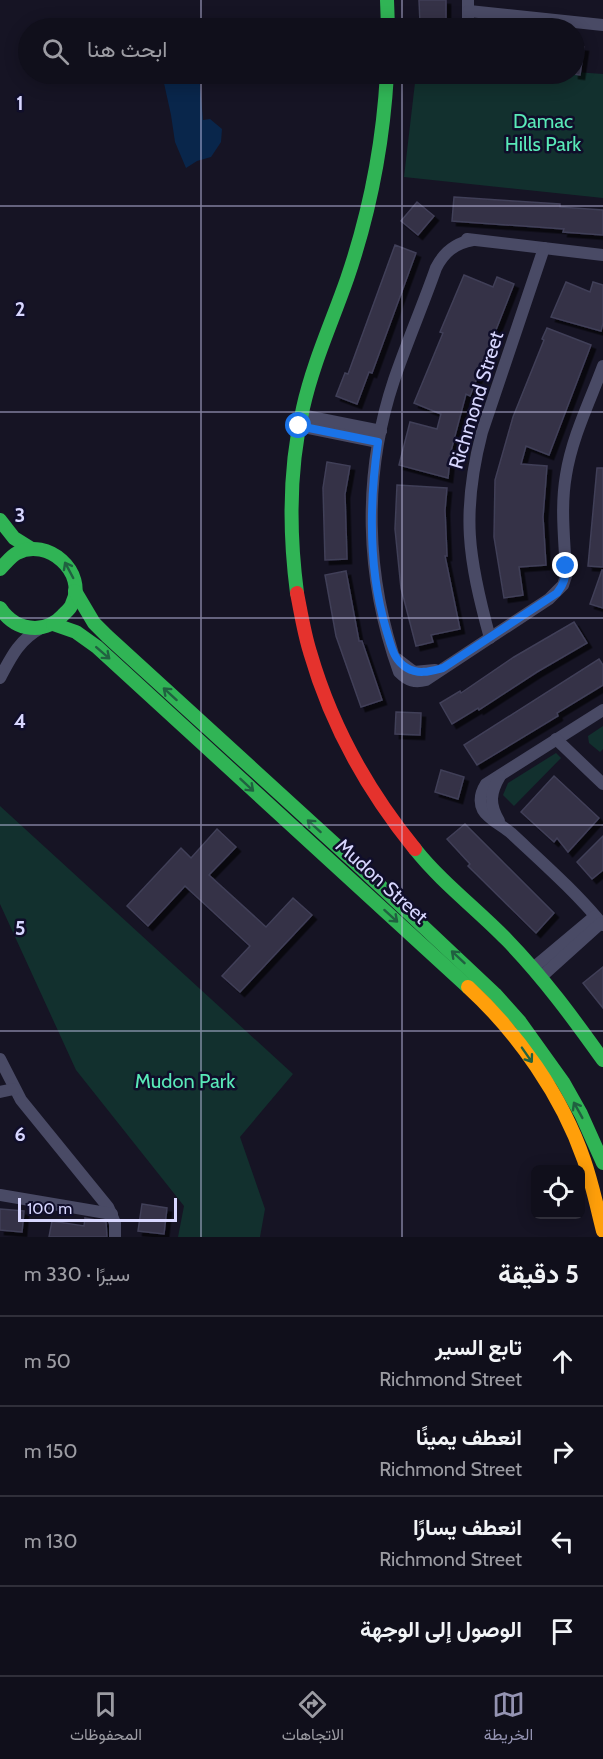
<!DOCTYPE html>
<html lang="ar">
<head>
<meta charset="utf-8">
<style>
  :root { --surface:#100f1b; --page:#1e1d28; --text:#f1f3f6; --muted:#9c9ca3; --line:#302f3a; --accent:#9493b2 }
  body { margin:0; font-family:Cabin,Vazirmatn,sans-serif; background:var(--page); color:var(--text); direction:rtl }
  .controls { position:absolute; right:18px; bottom:18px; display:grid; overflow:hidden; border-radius:9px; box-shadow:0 3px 15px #0003 }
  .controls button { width:54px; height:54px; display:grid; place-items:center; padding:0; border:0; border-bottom:2px solid var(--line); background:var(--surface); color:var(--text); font:30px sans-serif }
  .scale { position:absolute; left:18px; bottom:15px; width:159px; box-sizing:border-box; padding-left:6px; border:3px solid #d8d7ff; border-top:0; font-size:16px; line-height:21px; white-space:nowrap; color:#d8d7ff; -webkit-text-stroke:4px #100e2a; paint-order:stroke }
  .stop { position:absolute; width:18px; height:18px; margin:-14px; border:4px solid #1a73e8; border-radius:50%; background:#fff }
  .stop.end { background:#1a73e8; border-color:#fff; box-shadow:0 2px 6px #0008 }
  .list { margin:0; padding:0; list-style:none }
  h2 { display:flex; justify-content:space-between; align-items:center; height:78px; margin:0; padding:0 24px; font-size:26px }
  h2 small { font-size:20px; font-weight:400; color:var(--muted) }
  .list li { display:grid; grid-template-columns:39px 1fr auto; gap:18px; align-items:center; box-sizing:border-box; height:90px; padding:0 24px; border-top:2px solid var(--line) }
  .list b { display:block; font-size:22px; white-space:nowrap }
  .list p { margin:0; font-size:20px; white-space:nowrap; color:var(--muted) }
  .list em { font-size:20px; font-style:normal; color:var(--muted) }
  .icon { flex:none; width:33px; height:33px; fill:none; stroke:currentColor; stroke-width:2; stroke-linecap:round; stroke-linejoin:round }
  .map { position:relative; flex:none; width:603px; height:1237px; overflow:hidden; direction:ltr }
  .search { position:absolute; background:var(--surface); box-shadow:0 3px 15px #0003; left:18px; right:18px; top:18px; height:66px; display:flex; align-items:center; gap:15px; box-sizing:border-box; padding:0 21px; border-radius:33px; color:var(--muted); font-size:22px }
  .sheet { height:438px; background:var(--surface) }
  nav { display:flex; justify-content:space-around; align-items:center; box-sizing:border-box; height:84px; border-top:2px solid var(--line); background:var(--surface); font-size:16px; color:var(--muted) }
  nav a { display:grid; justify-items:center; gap:3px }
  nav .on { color:var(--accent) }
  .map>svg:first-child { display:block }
</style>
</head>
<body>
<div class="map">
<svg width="603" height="1237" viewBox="0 0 603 1237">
  <defs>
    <filter id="shadow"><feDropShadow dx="4.5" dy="4.5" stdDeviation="0" flood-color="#0009"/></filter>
  </defs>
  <rect width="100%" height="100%" fill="#161424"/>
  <!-- green -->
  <g fill="#12302e">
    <path d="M575,72L603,74V198L404,177L416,74H574Z"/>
    <path d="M603,726V749L600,752L589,743L588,736Z"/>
    <path d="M556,753L561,758L514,806L503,795L508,783Z"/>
    <path d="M0,806L293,1074L240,1137L265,1209L260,1237H178L184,1206L76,1070L0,904Z"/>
  </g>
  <!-- water -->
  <path fill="#09264b" d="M162,74H199L203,120L210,119L222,129L221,142L211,157L197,161L186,168L175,142L171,115Z"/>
  <!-- building -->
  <g fill="#343246" stroke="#413f58" stroke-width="1.5" filter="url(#shadow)">
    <path d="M419,0H446V22L420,23Z"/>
    <path d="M574,46L584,47L580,75L574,74Z"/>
    <path d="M454,197L560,204V207L603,210V235L563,232L564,229L452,221Z"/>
    <path d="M417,202L434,216L418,235L401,221Z"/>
    <path d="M395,245L416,253L372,373L369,372L357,404L336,396L345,373L348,374Z"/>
    <path d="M464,275L493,287L497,277L514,284L470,396L466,394L451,451L448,478L399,465L410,422L437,429L441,414L414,403L443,333L440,332Z"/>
    <path d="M566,282L590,292L593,282L603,285V323L601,331L551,317Z"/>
    <path d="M547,328L591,345L549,455L526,446L521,464L547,466L543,517L546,565L519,567L523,595L504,598L494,537L495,480L513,417L544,340L542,339Z"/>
    <path d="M327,462L350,466L345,494L347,559L325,560L323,488Z"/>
    <path d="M597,468H603V567L588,566Z"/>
    <path d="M397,485L447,488L445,510L447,556H445L460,629L431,635L433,642L416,646L401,588L395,529Z"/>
    <path d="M602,570H603V608L590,604Z"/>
    <path d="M346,571L359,641H362L382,700L361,707L336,636L325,575Z"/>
    <path d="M574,622L587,643L537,672L479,710L478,708L452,724L440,703L460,691L461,693L514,657Z"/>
    <path d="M599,659L603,665V685L557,713L558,716L477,765L464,745Z"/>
    <path d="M396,712L421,713L420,735L395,734Z"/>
    <path d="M441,770L464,777L458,799L435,792Z"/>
    <path d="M554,776L599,818L568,852L557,838L554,842L521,812Z"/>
    <path d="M465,824L554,913L536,933L468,866L470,864L447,839Z"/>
    <path d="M217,829L236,847L209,875L266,927L293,898L312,915L240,992L222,976L250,946L185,886L148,926L127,906L181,848L191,858Z"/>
    <path d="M603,836V870L592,879L577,862Z"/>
    <path d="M603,967V1008L583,983Z"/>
    <path d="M142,1204L167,1208L164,1234L138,1231Z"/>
    <path d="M0,1209L24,1211L22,1232L0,1230Z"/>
    <path d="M85,1218L106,1222L107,1237H49L52,1221L84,1226Z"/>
  </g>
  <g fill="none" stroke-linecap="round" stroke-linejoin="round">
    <!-- street -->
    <g stroke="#494a65" stroke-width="12">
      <path d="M468,0V28"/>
      <path d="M469,11L603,25"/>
      <path d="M468,74V77"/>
      <path d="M467,239L603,255"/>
      <path d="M473,240C455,243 444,252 436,268C423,305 407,342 394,380C362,476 365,577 399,672C408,681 415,683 426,680L549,599L563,585L566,576C565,542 560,509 566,475C572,437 590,401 603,366"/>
      <path d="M301,415L381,431"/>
      <path d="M299,426L378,442"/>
      <path d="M490,638C468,558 461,513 482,432L544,248"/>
      <path d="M397,659L414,672L435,670"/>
      <path d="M0,678C11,657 19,640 41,628"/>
      <path d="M603,710L486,784C481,792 478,800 483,810C488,819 503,826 511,833C543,863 576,892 603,925"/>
      <path d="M556,739L603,784"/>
      <path d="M499,821C489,804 490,793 500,776"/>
      <path d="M533,968L595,916"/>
      <path d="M541,977L601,923"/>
      <path d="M0,1059L21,1100L108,1207L115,1223V1237"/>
      <path d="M0,1092L14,1089"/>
      <path d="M0,1195L112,1214"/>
    </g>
    <!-- fast -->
    <g stroke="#30b455" stroke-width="14">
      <path d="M387,0L388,28"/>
      <path d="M0,520L14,538L30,548"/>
      <path d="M0,569C5,564 11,556 17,553C47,537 88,572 72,604C71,608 66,612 63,615C56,623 45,628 35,628C20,628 8,620 0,608"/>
      <path d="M75,591L94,623L107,636L361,868L495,994L520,1022L563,1082L581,1114L603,1163"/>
      <path d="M297,593C289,532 289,468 303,408C313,363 332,322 347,279C370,212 383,144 387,74"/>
      <path d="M53,624L76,632L97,647L468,987"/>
      <path d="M415,849C442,883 477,909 507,940C543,977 573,1018 603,1060"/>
    </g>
    <!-- slow -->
    <path stroke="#ff9f0a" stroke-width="14" d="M468,987C518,1033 562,1096 584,1160C592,1183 597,1207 603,1231"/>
    <!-- jam -->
    <path stroke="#e5322d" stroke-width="14" d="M297,593C301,613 304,633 310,652C331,725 367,790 415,849"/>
  </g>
  <!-- one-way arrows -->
  <defs><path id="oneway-shaft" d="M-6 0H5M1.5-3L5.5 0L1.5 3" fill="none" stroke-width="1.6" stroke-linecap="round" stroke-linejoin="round" transform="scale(1.5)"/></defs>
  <g stroke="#206140">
    <use href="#oneway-shaft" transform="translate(69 570) rotate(-118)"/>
    <use href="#oneway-shaft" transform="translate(103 653) rotate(41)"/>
    <use href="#oneway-shaft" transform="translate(170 694) rotate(-138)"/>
    <use href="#oneway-shaft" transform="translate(247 785) rotate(43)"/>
    <use href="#oneway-shaft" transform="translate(314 826) rotate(-138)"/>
    <use href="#oneway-shaft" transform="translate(391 916) rotate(42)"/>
    <use href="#oneway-shaft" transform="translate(458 957) rotate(-137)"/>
    <use href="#oneway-shaft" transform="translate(527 1055) rotate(55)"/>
    <use href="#oneway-shaft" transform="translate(578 1110) rotate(-119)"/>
  </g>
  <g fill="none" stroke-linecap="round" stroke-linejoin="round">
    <!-- route -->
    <path stroke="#1a73e8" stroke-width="8" d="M299,426L378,442C369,505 368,568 386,629C391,645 393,660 407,668C419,675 431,671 443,668L557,593C564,584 566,577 566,566"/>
  </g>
  <!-- grid -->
  <path fill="none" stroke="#d8d7ff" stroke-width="1.5" stroke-opacity="0.55" d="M201,0V28M402,0V28M201,74V1237M402,74V1237M0,206H603M0,412H603M0,618H603M0,825H603M0,1031H603"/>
  <g text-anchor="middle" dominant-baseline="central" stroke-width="5" stroke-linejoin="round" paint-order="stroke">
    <!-- park labels -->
    <g font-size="20" fill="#59e9b8" stroke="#100e2a">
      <text x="543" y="121">Damac<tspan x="543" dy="23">Hills Park</tspan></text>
      <text x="185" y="1081">Mudon Park</text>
    </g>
    <!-- street labels -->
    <g font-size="20" fill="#d8d7ff" stroke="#100e2a">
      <text transform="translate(476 400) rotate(-73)">Richmond Street</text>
      <text transform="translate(382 881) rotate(42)">Mudon Street</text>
    </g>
  </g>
  <g font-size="20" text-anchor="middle" font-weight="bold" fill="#d8d7ff" stroke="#100e2a" stroke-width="5" stroke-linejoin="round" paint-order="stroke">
    <text x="20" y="110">1</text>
    <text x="20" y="316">2</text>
    <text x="20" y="522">3</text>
    <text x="20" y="728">4</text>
    <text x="20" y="935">5</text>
    <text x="20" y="1141">6</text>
  </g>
</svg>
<div class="controls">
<button><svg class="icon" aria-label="locate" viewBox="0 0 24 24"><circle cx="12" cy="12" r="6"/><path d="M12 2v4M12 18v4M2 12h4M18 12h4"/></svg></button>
</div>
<div class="scale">100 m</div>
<div class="stop" style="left:299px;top:426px"></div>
<div class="stop end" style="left:566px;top:566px"></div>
<div class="search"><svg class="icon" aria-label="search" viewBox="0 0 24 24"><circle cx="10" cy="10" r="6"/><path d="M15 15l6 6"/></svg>ابحث هنا</div>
</div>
<section class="sheet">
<h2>5 دقيقة<small>سيرًا · 330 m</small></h2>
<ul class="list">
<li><svg class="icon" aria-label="ahead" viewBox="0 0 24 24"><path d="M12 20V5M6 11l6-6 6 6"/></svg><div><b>تابع السير</b><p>Richmond Street</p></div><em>50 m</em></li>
<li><svg class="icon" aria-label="right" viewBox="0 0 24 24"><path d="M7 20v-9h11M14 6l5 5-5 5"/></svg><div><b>انعطف يمينًا</b><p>Richmond Street</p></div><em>150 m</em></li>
<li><svg class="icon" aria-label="left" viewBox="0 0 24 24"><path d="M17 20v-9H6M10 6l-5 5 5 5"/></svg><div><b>انعطف يسارًا</b><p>Richmond Street</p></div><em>130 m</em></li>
<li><svg class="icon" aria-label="arrive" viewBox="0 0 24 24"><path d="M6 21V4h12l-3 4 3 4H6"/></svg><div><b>الوصول إلى الوجهة</b></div></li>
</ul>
</section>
<nav>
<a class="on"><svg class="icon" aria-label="map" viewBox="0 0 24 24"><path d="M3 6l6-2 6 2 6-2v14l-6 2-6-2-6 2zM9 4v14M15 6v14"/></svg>الخريطة</a>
<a><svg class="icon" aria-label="directions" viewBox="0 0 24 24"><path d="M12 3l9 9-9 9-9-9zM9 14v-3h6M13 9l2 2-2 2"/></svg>الاتجاهات</a>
<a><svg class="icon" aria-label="saved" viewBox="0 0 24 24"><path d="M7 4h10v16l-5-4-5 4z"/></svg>المحفوظات</a>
</nav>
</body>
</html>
